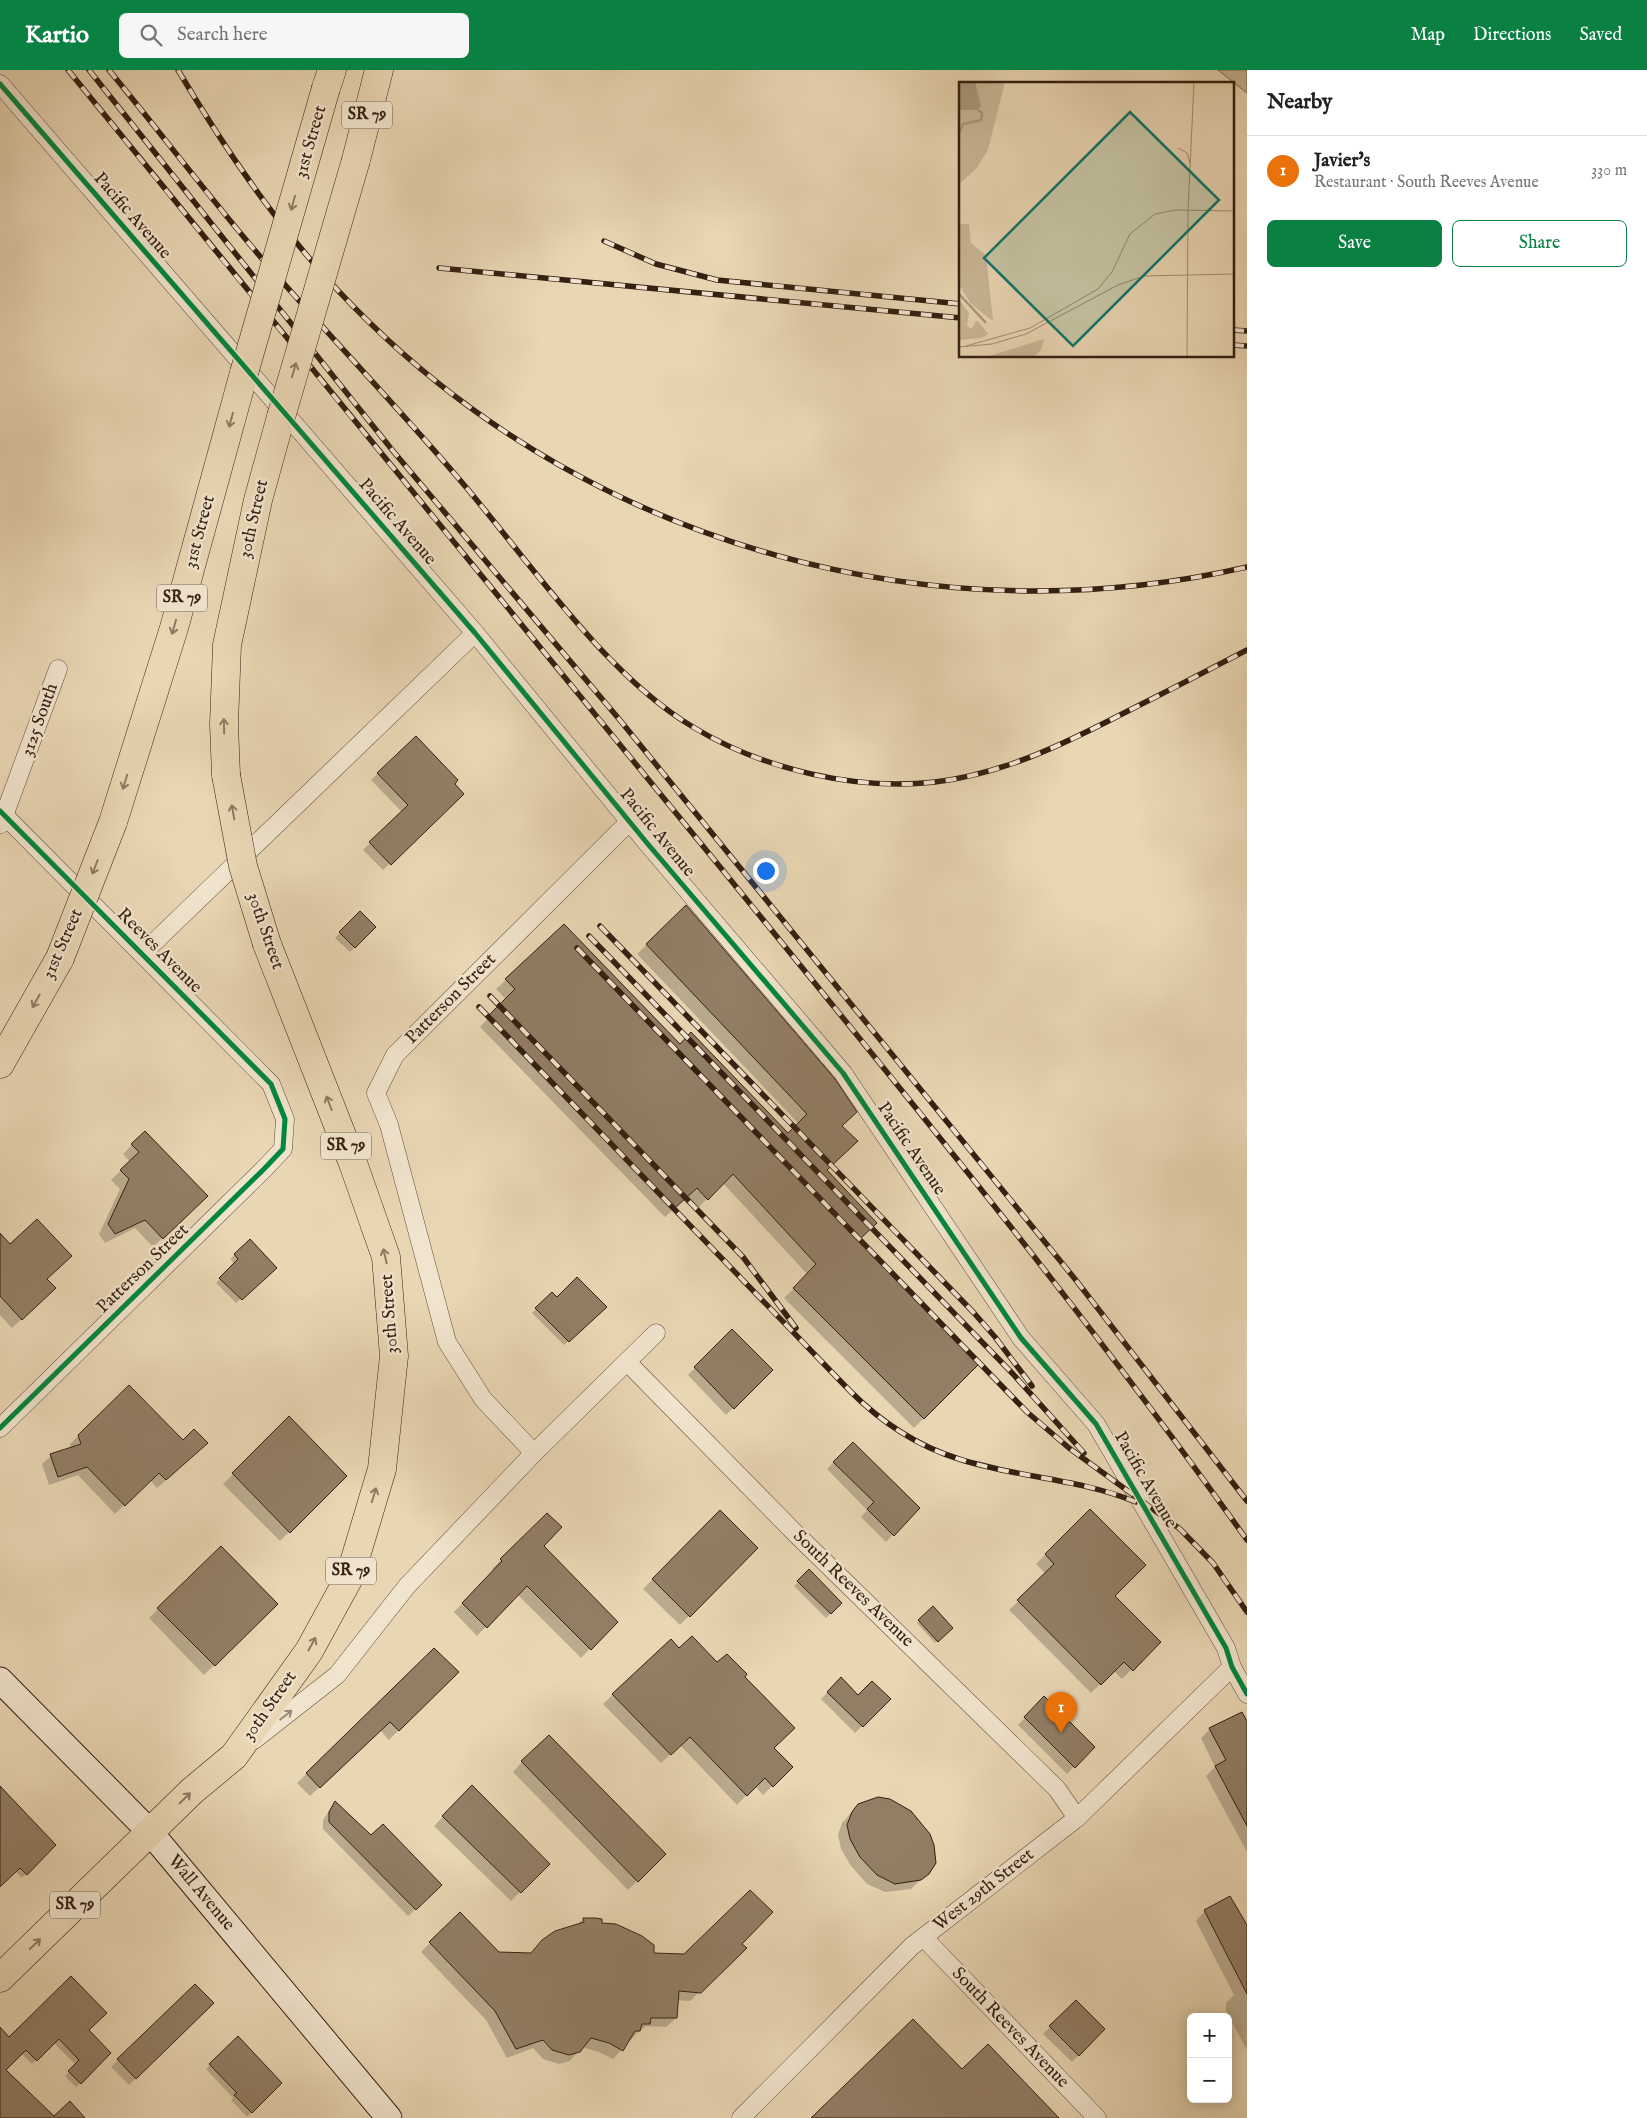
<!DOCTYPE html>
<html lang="en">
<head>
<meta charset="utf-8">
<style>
  :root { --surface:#fff; --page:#f6f6f6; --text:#202124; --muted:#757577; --line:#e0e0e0; --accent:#0b8043 }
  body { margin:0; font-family:"IM FELL English",serif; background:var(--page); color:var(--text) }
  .controls { position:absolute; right:15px; bottom:15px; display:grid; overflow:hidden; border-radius:8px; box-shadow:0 2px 12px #0003 }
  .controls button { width:45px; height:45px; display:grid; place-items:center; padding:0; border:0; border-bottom:1px solid var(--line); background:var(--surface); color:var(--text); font:25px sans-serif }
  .you { position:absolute; left:765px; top:800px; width:18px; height:18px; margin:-12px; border:4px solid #fff; border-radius:50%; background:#1a73e8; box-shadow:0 0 0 8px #1a73e833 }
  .badge { display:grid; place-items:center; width:32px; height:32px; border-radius:50%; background:var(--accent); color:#fff; font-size:16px; font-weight:700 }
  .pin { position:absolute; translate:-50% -41px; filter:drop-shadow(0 1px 2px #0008) }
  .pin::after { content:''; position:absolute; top:26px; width:18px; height:15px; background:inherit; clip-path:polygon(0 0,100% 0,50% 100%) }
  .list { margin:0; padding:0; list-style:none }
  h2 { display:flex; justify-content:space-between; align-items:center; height:65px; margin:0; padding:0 20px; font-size:21px }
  h2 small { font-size:16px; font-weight:400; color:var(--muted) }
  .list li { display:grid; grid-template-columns:32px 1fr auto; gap:15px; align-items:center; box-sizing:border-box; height:70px; padding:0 20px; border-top:1px solid var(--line) }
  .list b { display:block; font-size:19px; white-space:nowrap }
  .list p { margin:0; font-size:16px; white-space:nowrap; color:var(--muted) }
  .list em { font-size:16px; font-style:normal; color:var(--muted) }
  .actions { display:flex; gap:10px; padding:15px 20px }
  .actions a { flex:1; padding:11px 0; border:1px solid var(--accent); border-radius:8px; text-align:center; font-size:18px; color:var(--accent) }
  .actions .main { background:var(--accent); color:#fff }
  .icon { flex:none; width:28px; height:28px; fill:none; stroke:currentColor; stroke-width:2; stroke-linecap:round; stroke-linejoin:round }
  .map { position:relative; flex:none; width:1247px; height:2048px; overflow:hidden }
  header { display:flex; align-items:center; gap:30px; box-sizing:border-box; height:70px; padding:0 25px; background:var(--accent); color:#fff }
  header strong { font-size:24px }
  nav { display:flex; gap:28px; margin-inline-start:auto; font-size:18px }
  .search { width:350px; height:45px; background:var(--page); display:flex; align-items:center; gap:12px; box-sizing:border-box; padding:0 18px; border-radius:8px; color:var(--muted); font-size:19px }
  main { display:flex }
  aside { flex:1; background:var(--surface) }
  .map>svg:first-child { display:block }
</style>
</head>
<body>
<header>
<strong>Kartio</strong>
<div class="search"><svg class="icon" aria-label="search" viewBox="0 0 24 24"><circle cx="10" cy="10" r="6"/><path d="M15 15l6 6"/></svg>Search here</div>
<nav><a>Map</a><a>Directions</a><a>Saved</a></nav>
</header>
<main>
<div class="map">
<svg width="1247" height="2048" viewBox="0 0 1247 2048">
  <rect width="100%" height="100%" fill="#e9d6b3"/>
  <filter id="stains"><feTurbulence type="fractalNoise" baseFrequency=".004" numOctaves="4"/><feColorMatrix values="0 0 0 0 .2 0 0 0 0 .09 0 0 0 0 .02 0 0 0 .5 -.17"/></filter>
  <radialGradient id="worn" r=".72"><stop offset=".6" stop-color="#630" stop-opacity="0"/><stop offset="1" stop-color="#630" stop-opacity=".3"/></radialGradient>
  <!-- green -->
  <path fill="#cab797" stroke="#7f6b54" d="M1218,0H1247V23Z"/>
  <!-- shadow -->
  <g fill="#0003">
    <path d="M416,668L463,724L383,800L363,780L402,742L371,710Z"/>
    <path d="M686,837L841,1056L826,1100L859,1169L977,1294L914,1358L784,1228L808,1205L723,1113L698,1138L687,1127L665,1147L480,957L506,929L496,919L564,856L680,976L788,1064L799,1054L637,884Z"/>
    <path d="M360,843L374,857L350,882L335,868Z"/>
    <path d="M145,1062L206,1126L153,1177L135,1158L105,1173L99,1164L120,1119L111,1110L130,1092L123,1084Z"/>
    <path d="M0,1166L46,1209L45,1227L12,1258L0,1245Z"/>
    <path d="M250,1171L271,1202L236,1233L216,1213L235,1194L230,1189Z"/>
    <path d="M552,1223L557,1229L605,1237L564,1275L532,1243Z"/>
    <path d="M732,1261L771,1300L726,1345L688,1305Z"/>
    <path d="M128,1317L183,1372L198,1382L157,1418L150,1410L115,1444L78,1405L49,1415L42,1394L51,1386L71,1379L70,1374Z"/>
    <path d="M289,1348L346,1406L280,1471L223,1414Z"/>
    <path d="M853,1373L918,1438L886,1472L861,1447L867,1440L827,1399Z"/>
    <path d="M720,1441L757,1478L680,1555L643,1519Z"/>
    <path d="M1090,1441L1114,1526L1160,1572L1122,1609L1114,1601L1091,1623L1009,1540L1046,1504L1036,1494Z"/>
    <path d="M547,1444L542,1476L616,1552L581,1588L517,1524L477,1566L454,1542L494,1501L492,1499Z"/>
    <path d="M221,1478L276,1534L204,1605L149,1548Z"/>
    <path d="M809,1501L841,1533L826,1548L794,1516Z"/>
    <path d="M933,1538L951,1558L935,1573L917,1553Z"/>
    <path d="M671,1570L679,1579L743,1607L773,1679L791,1697L763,1725L755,1716L737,1735L680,1675L661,1693L603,1634Z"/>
    <path d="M434,1580L457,1602L389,1670L380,1660L310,1726L297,1713Z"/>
    <path d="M841,1609L858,1626L889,1629L855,1663L821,1629Z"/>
    <path d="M1044,1628L1093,1677L1067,1704L1018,1655Z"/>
    <path d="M1247,1654V1782L1206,1706L1215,1697L1201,1668L1210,1659Z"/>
    <path d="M522,1692L664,1784L628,1820L513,1702Z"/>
    <path d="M0,1717L55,1775L22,1808L15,1801L0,1816Z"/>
    <path d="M463,1726L548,1794L511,1831L434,1756Z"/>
    <path d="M335,1732L371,1767L440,1815L408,1846L323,1759V1750Z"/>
    <path d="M858,1735L928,1803L911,1819L885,1822L867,1814L851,1796L841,1779L838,1765L842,1753Z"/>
    <path d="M1205,1841L1247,1857V1980L1226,1941V1933L1234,1925L1196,1851Z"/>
    <path d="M460,1843L499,1883L530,1884L543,1871L577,1855L583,1849L601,1854L652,1884L684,1885L740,1874L745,1878L690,1931L677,1930L676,1948L666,1957L646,1956L637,1963L613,1989L599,1982L582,1977L570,1991L559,1994L543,1989L533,1978L507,1988L486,1950L421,1882Z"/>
    <path d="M195,1915L213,1933L129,2015L111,1997Z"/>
    <path d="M1076,1931L1104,1959L1072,1992L1043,1964Z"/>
    <path d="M88,1960L109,1983L76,2017L65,2006L76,1995L54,1973L32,1994L21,1983L4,2000L54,2048H0V1962L9,1968Z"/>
    <path d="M238,1968L281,2013L247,2047L231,2030L233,2028L206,1999Z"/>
  </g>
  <!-- building -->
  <g fill="#927e65" stroke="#341f11">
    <path d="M416,666L458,710L455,714L464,724L391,795L369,772L408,735L377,703Z"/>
    <path d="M686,835L835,1009L857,1042L842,1056L858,1071L827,1100L877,1153L860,1169L979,1294L924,1349L793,1218L816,1194L733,1104L708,1130L697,1118L675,1138L488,946L515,919L505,909L564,854L680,974L691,962L788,1063L807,1044L646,874Z"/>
    <path d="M360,841L376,857L355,878L339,862Z"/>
    <path d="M145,1061L208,1126L163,1169L145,1150L115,1164L108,1154L129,1109L120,1100L139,1082L131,1074Z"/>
    <path d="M37,1149L72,1186L47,1209L56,1218L22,1250L0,1226V1163L10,1174Z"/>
    <path d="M250,1169L277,1198L242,1230L219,1208L238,1189L234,1184Z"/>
    <path d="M577,1207L607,1237L569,1272L535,1238L552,1222L557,1227Z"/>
    <path d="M732,1259L773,1300L734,1339L694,1297Z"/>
    <path d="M129,1315L183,1370L194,1359L208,1373L166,1410L159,1403L125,1436L87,1397L58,1407L50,1384L81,1374L78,1365Z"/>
    <path d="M289,1346L347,1406L290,1463L232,1403Z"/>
    <path d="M853,1372L920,1438L894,1466L867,1439L874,1432L833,1392Z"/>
    <path d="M1090,1439L1146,1495L1115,1526L1161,1572L1133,1601L1124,1592L1101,1615L1017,1530L1054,1494L1045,1484Z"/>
    <path d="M720,1440L758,1478L690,1547L652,1509Z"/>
    <path d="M547,1443L562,1457L544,1476L618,1552L591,1580L527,1516L487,1558L462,1533L502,1491L500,1489Z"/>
    <path d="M221,1476L278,1534L215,1596L157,1538Z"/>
    <path d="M809,1499L842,1533L831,1544L797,1511Z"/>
    <path d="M933,1536L953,1558L938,1572L918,1550Z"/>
    <path d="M692,1566L717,1592L727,1584L747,1604L745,1607L795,1658L774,1678L793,1697L773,1717L765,1708L747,1726L690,1667L671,1685L612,1624L671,1569L679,1578Z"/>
    <path d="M434,1578L459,1602L399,1661L390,1652L320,1718L306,1703Z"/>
    <path d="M841,1607L858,1625L872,1611L891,1629L863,1657L827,1622Z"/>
    <path d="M1044,1626L1095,1677L1075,1698L1024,1647Z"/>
    <path d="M1242,1642L1247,1651V1756L1215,1696L1226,1690L1209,1658Z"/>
    <path d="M549,1665L666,1784L638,1812L521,1691Z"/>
    <path d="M472,1715L550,1794L521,1823L442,1746Z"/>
    <path d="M0,1716L56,1775L27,1805L20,1798L0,1817Z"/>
    <path d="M878,1727L890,1729L911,1741L930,1764L934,1775L936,1793L929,1804L921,1810L895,1814L877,1805L860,1787L850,1769L847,1755L852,1742L858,1734Z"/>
    <path d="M335,1731L371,1765L383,1754L442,1815L416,1840L329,1752V1742Z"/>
    <path d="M750,1820L773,1842L742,1874L747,1878L701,1923L679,1921L677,1948H651L650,1954H642L640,1961H635L623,1981L609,1973L591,1968L580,1982L569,1985L552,1980L543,1970L516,1979L495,1941L429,1872L460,1842L499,1882L531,1883L542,1870L555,1861L584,1852L583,1848H595L602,1849V1853L616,1854L642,1866L654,1875V1883L684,1884Z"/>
    <path d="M1230,1826L1247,1855V1924L1204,1840Z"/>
    <path d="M71,1906L107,1943L89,1960L111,1983L81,2014L68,2001L79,1990L59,1969L37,1991L26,1980L6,2000L54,2046L70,2031L85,2048H0V1957L9,1967Z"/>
    <path d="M195,1914L214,1933L136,2009L117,1989Z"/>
    <path d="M1076,1930L1105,1959L1079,1986L1049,1956Z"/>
    <path d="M913,1949L962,1999L988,1974L1059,2048H811Z"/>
    <path d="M238,1966L282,2013L252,2043L234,2025L237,2023L209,1994Z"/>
  </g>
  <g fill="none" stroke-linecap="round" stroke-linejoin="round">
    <defs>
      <g id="street">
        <path d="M0,14L475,563L647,773L843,1003L1021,1268L1096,1354L1226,1578L1232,1597L1247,1624"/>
        <path d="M0,741L271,1014L285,1049L283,1079L264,1099L0,1358"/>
        <path d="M1,754L58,599"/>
        <path d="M142,884L475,563"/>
        <path d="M627,1292L798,1466L1057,1719L1077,1748"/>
        <path d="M534,1383L483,1329L447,1272L389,1055L376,1023L395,985L630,751"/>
        <path d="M254,1670L337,1605L407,1516L534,1383L656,1263"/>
        <path d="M924,1868L1097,2048"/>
        <path d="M741,2048L912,1876L1077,1748L1232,1597"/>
      </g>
      <path id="secondary" d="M0,1610L150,1762L389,2048"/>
      <g id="primary">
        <path d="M326,18L332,0"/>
        <path d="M356,90L379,0"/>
        <path d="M226,705L224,654L227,575L258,430L281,347"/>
        <path d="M113,752L174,558L244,303"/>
        <path d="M0,994L60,888"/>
        <path d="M0,1908L192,1721L234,1686L309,1581L350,1506L382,1399L394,1286L386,1187L354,1096L267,874"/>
      </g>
    </defs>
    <!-- street casing -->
    <use href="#street" stroke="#614d3a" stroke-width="19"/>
    <!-- secondary casing -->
    <use href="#secondary" stroke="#341f11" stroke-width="27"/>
    <!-- primary casing -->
    <use href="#primary" stroke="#341f11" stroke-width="29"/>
    <!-- street -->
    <use href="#street" stroke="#f1e4ce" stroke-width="18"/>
    <!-- secondary -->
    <use href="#secondary" stroke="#f1e4ce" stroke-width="25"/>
    <!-- primary -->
    <use href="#primary" stroke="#e9d6b3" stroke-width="28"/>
    <defs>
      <g id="rail">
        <path d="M68,0C283,264 500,528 716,792C897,1014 1080,1236 1247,1470"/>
        <path d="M89,0L393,381L619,649L1075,1209L1247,1431"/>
        <path d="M109,0C159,61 207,124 258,184C326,263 398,337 465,416C531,494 606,605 693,657C762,699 855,721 935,712C1002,704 1062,675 1122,644C1164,623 1205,602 1247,580"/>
        <path d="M178,0C232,91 293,179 370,253C599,476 935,569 1247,497"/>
        <path d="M604,171L656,194L717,210L961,234"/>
        <path d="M439,198L961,248"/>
        <path d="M1233,260L1247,261"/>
        <path d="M1233,275L1247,276"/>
        <path d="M600,856L974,1243L995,1267L1032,1316"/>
        <path d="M589,866L1013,1304L1084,1383"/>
        <path d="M577,878L1027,1342L1069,1378L1180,1459L1213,1493L1247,1542"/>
        <path d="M490,926L743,1187L796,1258"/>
        <path d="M479,937L850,1321C881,1352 917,1376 959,1389C1018,1408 1077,1408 1136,1432"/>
      </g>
    </defs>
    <!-- rail casing -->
    <use href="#rail" stroke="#341f11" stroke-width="5.5"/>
    <!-- rail -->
    <use href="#rail" stroke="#f1e4ce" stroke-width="4" stroke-dasharray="11" stroke-linecap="butt"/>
    <defs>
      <g id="primary-bridge">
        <path d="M244,303L326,18"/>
        <path d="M281,347L356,90"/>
        <path d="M226,705L243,796L267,874"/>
        <path d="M60,888L113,752"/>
      </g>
    </defs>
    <!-- primary-bridge casing -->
    <use href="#primary-bridge" stroke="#341f11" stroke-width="29" stroke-linecap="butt"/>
    <!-- primary-bridge -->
    <use href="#primary-bridge" stroke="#e9d6b3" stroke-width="28"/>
    <defs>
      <g id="cycleway">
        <path d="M0,14L475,563L647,773L843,1003L1021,1268L1096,1354L1226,1578L1232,1597L1247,1624"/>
        <path d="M0,741L271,1014L285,1049L283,1079L264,1099L0,1358"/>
      </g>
    </defs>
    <!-- cycleway casing -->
    <use href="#cycleway" stroke="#f1e4ce" stroke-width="8"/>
    <!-- cycleway -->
    <use href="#cycleway" stroke="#00873e" stroke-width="5"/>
  </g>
  <!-- one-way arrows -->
  <defs><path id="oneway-shaft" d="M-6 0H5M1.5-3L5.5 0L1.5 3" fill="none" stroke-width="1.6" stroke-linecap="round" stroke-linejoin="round" transform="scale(1.25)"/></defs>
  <g stroke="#8e7a62">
    <use href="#oneway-shaft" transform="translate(293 133) rotate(106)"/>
    <use href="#oneway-shaft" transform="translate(294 300) rotate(-74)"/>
    <use href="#oneway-shaft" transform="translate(231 350) rotate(105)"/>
    <use href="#oneway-shaft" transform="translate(174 557) rotate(106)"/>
    <use href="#oneway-shaft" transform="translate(224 656) rotate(-91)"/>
    <use href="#oneway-shaft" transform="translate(125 712) rotate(107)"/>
    <use href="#oneway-shaft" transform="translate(233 742) rotate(-100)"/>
    <use href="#oneway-shaft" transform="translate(95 797) rotate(111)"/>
    <use href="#oneway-shaft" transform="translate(36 931) rotate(119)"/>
    <use href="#oneway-shaft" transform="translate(329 1033) rotate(-111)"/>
    <use href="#oneway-shaft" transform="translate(385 1186) rotate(-103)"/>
    <use href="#oneway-shaft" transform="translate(374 1425) rotate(-73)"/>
    <use href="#oneway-shaft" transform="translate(312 1574) rotate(-61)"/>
    <use href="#oneway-shaft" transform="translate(185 1728) rotate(-44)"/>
    <use href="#oneway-shaft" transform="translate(35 1874) rotate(-44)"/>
  </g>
  <use stroke="#9c8b79" href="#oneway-shaft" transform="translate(286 1645) rotate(-38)"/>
  <g text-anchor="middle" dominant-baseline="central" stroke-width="4.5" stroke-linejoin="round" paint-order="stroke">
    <!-- shield labels -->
    <g fill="#f1e4ce" stroke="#6d5a4a" stroke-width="1">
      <rect x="342" y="31.5" width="50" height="27" rx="4"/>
      <rect x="157" y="514.5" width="50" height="27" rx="4"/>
      <rect x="321" y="1062.5" width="50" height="27" rx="4"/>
      <rect x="326" y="1487.5" width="50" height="27" rx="4"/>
      <rect x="50" y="1821.5" width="50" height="27" rx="4"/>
    </g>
    <g font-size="16" font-weight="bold" fill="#341f11">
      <text x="367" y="45">SR 79</text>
      <text x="182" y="528">SR 79</text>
      <text x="346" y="1076">SR 79</text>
      <text x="351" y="1501">SR 79</text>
      <text x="75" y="1835">SR 79</text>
    </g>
    <!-- street labels -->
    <g font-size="18" fill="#341f11" stroke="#f1e4ce">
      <text transform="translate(311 72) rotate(-74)">31st Street</text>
      <text transform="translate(132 146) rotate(49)">Pacific Avenue</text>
      <text transform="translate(254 449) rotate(-77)">30th Street</text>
      <text transform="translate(397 452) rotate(49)">Pacific Avenue</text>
      <text transform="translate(200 462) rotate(-75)">31st Street</text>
      <text transform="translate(40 650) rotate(-70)">3125 South</text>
      <text transform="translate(657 763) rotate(51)">Pacific Avenue</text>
      <text transform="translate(265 861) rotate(71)">30th Street</text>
      <text transform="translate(63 874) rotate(-66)">31st Street</text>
      <text transform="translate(159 881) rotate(45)">Reeves Avenue</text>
      <text transform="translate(451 929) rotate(-45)">Patterson Street</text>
      <text transform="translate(911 1079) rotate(56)">Pacific Avenue</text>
      <text transform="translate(143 1199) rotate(-44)">Patterson Street</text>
      <text transform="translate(390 1244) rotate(-94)">30th Street</text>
      <text transform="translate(1145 1410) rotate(60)">Pacific Avenue</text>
      <text transform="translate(853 1519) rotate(44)">South Reeves Avenue</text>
      <text transform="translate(270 1636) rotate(-55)">30th Street</text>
      <text transform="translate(984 1820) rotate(-38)">West 29th Street</text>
      <text transform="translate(201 1823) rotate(50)">Wall Avenue</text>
      <text transform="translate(1010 1958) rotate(46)">South Reeves Avenue</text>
    </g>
  </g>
  <!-- overview -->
  <g transform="translate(959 12)">
    <rect width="275" height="275" fill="#e9d6b3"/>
    <path d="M0,0H46L29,68L17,87L0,102ZM0,142H10L12,161L27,173L34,239L12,222L0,203ZM0,217L10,231L8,244L13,247L17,239L20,240L29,252L22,256L0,258ZM85,257L82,268L74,275H27Z" fill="#cab797"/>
    <path d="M0,0H16L22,24L19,28H1Z" fill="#ab987c"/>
    <path fill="none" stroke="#ab987c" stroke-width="2.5" d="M0,51L4,42L22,38L23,31L19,28M0,212L27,241"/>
    <path fill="none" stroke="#a18d72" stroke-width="1" d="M219,66L228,71L231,81M7,264L71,246L139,207L153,190L171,152L196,132L217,128L275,129M0,265L33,262L67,252L159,203L185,194L275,192M228,275L229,128L235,0"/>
    <path fill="#0f766e" fill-opacity="0.15" stroke="#0f766e" stroke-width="2.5" d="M171,30L260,118L114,264L25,176Z"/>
    <rect width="275" height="275" fill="none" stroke="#341f11" stroke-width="2.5"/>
  </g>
  <rect width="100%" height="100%" filter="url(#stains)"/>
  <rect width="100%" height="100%" fill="url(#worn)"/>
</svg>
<div class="controls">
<button>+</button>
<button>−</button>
</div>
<div class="you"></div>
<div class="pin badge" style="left:1061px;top:1663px;background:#e8710a">1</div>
</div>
<aside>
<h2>Nearby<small></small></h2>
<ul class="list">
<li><span class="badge" style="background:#e8710a">1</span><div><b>Javier's</b><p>Restaurant · South Reeves Avenue</p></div><em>330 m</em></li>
</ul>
<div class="actions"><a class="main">Save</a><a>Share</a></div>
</aside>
</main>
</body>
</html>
